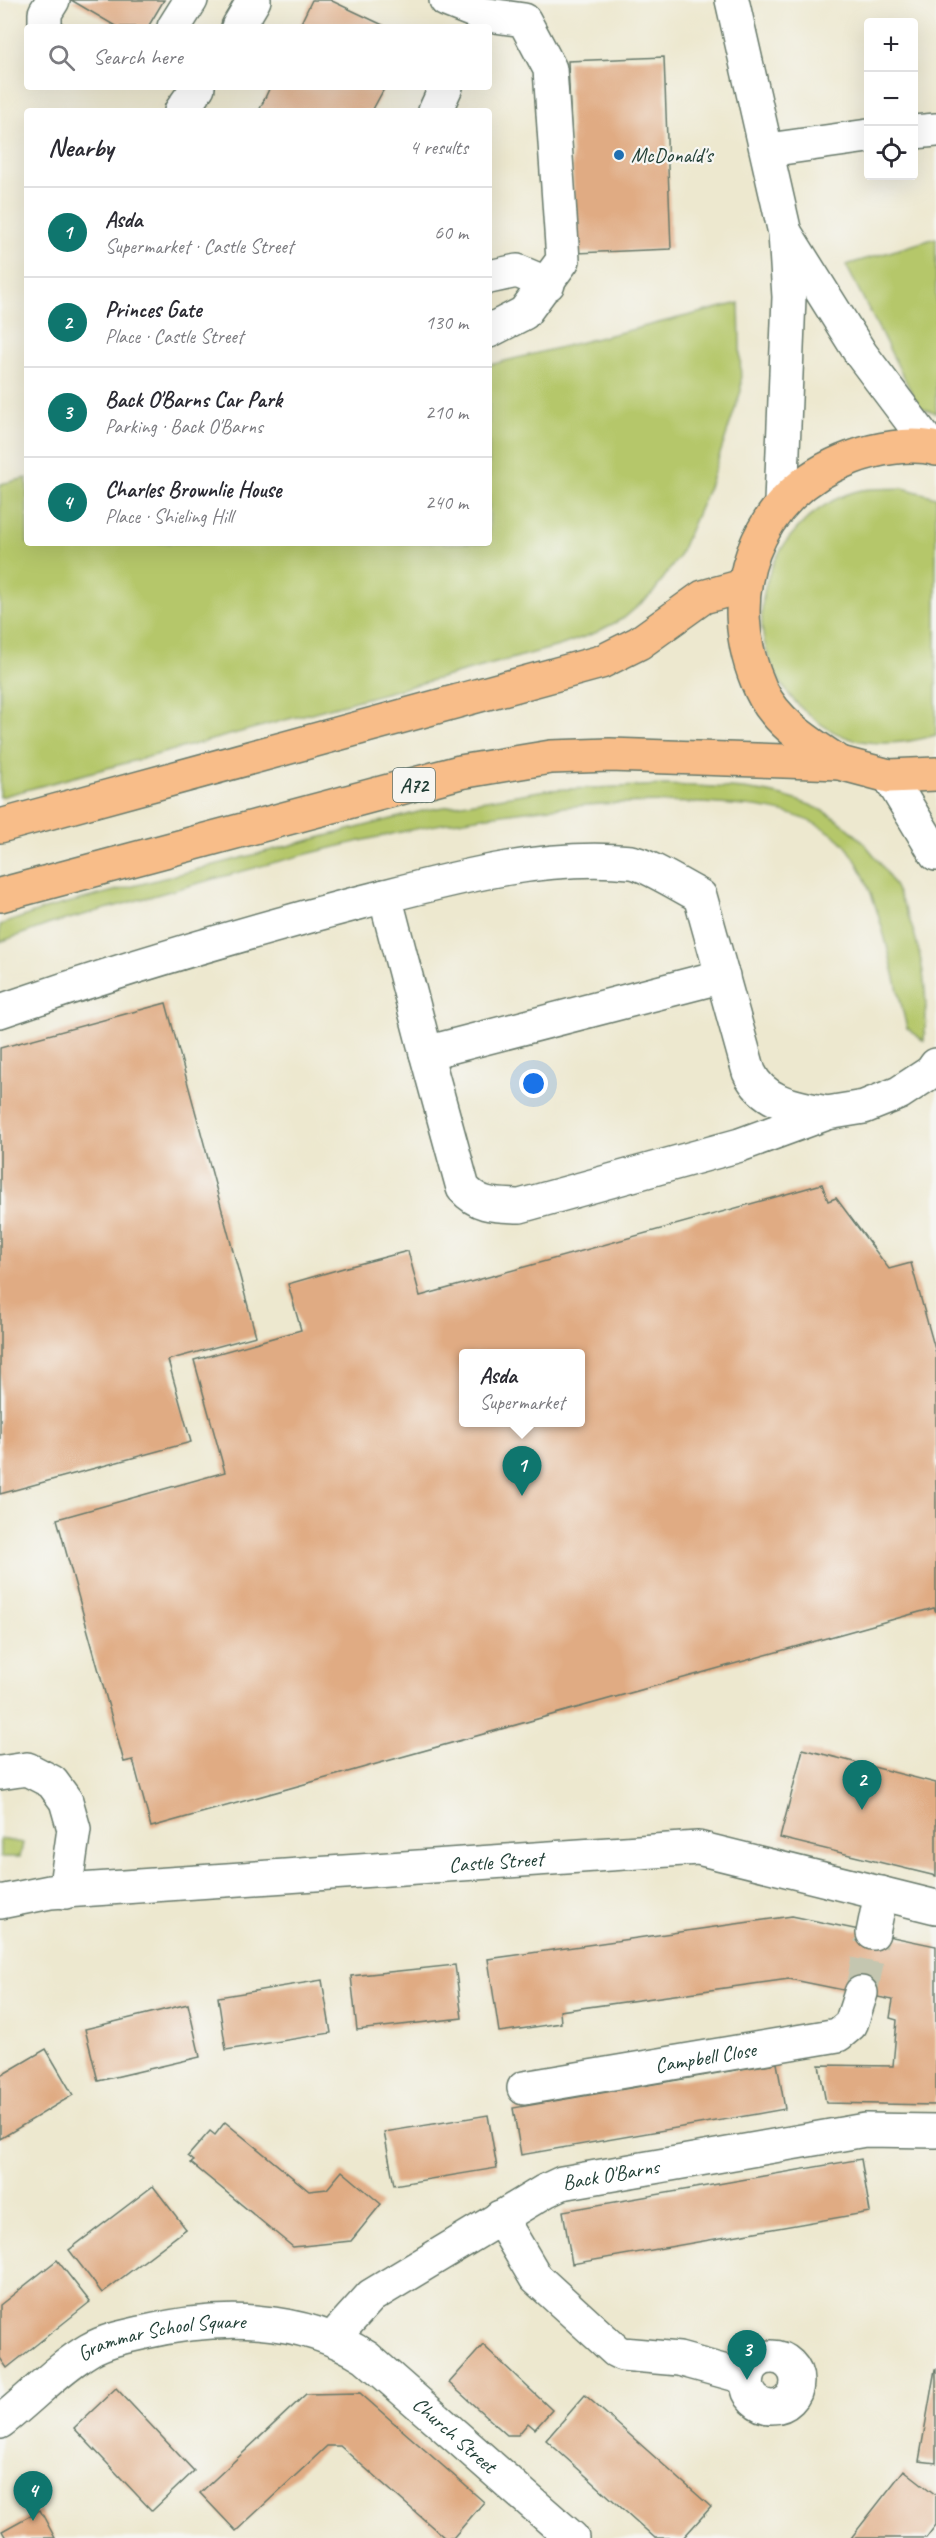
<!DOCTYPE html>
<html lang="en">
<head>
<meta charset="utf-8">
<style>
  :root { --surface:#fff; --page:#f7f7f7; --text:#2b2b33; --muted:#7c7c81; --line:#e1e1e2; --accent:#0f766e }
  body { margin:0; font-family:Caveat,sans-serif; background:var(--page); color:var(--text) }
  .controls { position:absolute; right:18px; top:18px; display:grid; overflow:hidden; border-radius:6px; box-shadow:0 6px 24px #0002 }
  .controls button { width:54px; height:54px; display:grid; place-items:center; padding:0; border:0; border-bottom:2px solid var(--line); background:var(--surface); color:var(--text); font:30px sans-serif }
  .you { position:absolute; left:534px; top:1084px; width:21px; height:21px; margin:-15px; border:4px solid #fff; border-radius:50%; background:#1a73e8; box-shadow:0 0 0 9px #1a73e833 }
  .badge { display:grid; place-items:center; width:39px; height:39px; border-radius:50%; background:var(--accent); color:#fff; font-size:20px; font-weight:700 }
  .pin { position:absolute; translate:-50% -50px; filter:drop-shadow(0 2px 3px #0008) }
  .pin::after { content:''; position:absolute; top:32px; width:21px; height:18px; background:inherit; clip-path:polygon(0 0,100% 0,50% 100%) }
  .popup { position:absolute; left:459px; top:1349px; width:126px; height:78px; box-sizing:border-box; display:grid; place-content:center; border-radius:6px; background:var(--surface); filter:drop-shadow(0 2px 4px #0005); font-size:20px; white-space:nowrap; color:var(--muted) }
  .popup b { font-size:22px; color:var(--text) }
  .popup::after { content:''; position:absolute; left:50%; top:100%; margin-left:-12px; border:12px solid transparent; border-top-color:var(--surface) }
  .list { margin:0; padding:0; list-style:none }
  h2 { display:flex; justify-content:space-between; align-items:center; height:78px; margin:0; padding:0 24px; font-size:26px }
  h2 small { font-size:20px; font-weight:400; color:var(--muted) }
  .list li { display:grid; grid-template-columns:39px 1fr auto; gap:18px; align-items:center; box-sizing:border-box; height:90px; padding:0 24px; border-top:2px solid var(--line) }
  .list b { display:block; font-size:22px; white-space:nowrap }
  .list p { margin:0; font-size:20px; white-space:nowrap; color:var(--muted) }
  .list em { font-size:20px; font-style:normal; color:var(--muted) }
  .icon { flex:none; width:33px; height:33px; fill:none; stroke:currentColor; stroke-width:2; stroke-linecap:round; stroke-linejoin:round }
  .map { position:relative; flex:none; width:936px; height:2538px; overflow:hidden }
  .search { position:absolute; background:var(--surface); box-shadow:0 6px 24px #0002; left:24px; top:24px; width:468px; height:66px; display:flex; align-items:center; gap:15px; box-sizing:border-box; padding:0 21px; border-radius:6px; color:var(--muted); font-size:22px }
  .panel { position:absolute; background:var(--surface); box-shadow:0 6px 24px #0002; left:24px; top:108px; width:468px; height:438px; border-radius:6px }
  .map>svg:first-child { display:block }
</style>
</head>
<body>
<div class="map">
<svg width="936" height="2538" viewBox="0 0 936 2538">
  <rect width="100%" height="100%" fill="#f6f6f2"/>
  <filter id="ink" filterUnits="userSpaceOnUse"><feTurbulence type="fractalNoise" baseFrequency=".0167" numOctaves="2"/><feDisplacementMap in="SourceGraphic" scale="12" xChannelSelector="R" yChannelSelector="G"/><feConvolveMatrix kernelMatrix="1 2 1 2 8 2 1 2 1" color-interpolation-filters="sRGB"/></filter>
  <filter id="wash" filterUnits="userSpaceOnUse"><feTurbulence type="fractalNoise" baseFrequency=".008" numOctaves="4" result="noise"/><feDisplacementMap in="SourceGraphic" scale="24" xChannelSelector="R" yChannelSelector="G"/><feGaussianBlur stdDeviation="1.35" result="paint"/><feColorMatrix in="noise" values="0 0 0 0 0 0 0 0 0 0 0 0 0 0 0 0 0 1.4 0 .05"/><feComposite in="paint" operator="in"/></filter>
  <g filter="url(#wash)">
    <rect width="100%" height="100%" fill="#ede8cf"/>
    <!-- green -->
    <g fill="#b5c76b" stroke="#6a8250" stroke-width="1.5">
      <path d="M936,238V413L919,407L846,265Z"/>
      <path d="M739,303L741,391L709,487L678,558L653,593L624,618L595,633L559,646L0,797V484L27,478V543H489V365Z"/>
      <path d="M903,488L936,497V735C909,743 883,746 855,740C835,735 816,722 801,708C746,654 749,570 807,519C821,506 842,494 862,490C876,488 890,489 903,488Z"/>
      <path d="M666,785C715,787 764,786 810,805C893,839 936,953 924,1041L907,1028C894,979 876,871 839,839C800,807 746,805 698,803C477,793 262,868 50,924L0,942V925L45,909L426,810L546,790Z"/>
      <path d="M0,1839L23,1843L20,1857H0Z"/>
    </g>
    <g id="blocks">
      <!-- building -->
      <g fill="#e0ab83" fill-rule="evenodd">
        <path d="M71,0H164L148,27H117Z"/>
        <path d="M312,0H330L387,27H299Z"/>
        <path d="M664,57L671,249L576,253L568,61Z"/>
        <path d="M270,87H385L372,111H259Z"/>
        <path d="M166,1003L256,1336L168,1360L191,1442L0,1494V1048Z"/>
        <path d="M822,1184L828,1201L836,1198L889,1269L911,1263L936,1353V1612L934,1608L151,1827L133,1760L124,1762L57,1519L225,1472L194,1360L301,1330L288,1284L347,1267L408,1251L420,1296ZM464,1353H580V1422H464Z"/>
        <path d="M803,1749L936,1783V1876L780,1838Z"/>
        <path d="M792,1916L936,1946V2105L826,2103L819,2065L893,2066L897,2020L890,2018L893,2000L789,1979L560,2011L561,2023L499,2032L488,1959Z"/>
        <path d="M455,1965L462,2018L357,2030L351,1976Z"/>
        <path d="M322,1980L331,2033L226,2050L218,1997Z"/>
        <path d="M188,2004L200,2057L98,2081L85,2029Z"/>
        <path d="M46,2049L73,2095L0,2139V2076Z"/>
        <path d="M777,2063L785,2109L521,2155L513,2108Z"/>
        <path d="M488,2115L497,2168L394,2185L384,2132Z"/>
        <path d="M225,2122L309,2191L327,2189L342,2171L381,2204L351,2241L293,2247L191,2163L194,2161L188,2156L210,2131L215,2135Z"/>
        <path d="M861,2159L870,2212L572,2264L563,2211Z"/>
        <path d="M153,2186L186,2229L102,2293L69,2250Z"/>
        <path d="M57,2260L90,2302L7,2368L0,2358V2305Z"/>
        <path d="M483,2345L552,2410L535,2429L528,2423L518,2435H507L449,2383Z"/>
        <path d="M935,2369H936V2463L919,2461Z"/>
        <path d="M116,2388L194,2471L152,2511L74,2428Z"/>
        <path d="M360,2393L484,2502L453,2538H445L340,2446H327L236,2531L200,2493L306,2394Z"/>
        <path d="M585,2395L711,2507L683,2538H655L546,2440Z"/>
        <path d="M904,2470L936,2495V2525L926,2538H851Z"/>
        <path d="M40,2510L55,2538H6L2,2531Z"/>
      </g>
    </g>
  </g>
  <g filter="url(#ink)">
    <use href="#blocks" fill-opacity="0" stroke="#67796a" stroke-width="1.5"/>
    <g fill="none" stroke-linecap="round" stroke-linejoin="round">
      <!-- minor-tunnel -->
      <path stroke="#c4c6b0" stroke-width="33" stroke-dasharray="33 16" stroke-linecap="butt" d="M861,1993L873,1933"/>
      <defs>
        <g id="minor">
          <path d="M446,0L481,14L524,20L550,69L563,260L524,313L489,331"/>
          <path d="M732,0L785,233L789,297L781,502"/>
          <path d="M45,27V13L53,0"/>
          <path d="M174,27L191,0"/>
          <path d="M238,27L254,0"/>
          <path d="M181,111L198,87"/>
          <path d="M435,111L446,87"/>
          <path d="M914,132L936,130"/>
          <path d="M768,150L868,136"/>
          <path d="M786,234L861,354L931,447"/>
          <path d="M489,277L517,271L548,284"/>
          <path d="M889,776L936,854"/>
          <path d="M385,896L426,1053L723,976"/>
          <path d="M0,1011C119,970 240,934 362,902C448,880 541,853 631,862C646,864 684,888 700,896L749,1072C763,1103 796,1107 827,1113"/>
          <path d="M426,1053L463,1188C480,1207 496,1205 520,1206L740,1145L827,1113L864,1107L899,1093L931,1072L936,1065"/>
          <path d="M0,1773L27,1769L52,1782L66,1801L74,1829L65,1892"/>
          <path id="s1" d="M0,1902L50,1892L698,1848L936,1907"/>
          <path d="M873,1933L881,1893"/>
          <path id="s2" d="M524,2088L838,2035L851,2024L861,1993"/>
          <path d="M500,2217L536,2278L616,2351L622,2354L679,2359L748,2378"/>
          <path id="s3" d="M333,2338L371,2296L545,2191L562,2183L865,2130L936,2131"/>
          <circle cx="772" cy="2382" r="25"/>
          <path id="s4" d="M0,2422C30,2399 57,2369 89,2350C106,2340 127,2336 145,2332C219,2315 301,2315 366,2357L572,2538"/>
        </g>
        <g id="major">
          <path d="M840,763C811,744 776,723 761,690C718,597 754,493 851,458C874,449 912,442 936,449"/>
          <path d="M0,826L601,662L639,643L703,597L743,586"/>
          <path d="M0,895L460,772L551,757L610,755L840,763L889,776L936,774"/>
        </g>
      </defs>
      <!-- minor casing -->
      <use href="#minor" stroke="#67796a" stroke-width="36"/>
      <!-- major casing -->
      <use href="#major" stroke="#67796a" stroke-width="36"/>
      <!-- minor -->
      <use href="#minor" stroke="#fff" stroke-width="33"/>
      <!-- major -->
      <use href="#major" stroke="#f8bd89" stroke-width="33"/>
    </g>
  </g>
  <!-- markers -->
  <circle fill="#1f6fb2" stroke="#f6f6f2" stroke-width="2" cx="619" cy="155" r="6"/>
  <g text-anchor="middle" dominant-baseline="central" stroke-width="4.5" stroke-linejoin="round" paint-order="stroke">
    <!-- shield labels -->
    <rect fill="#f6f6f2" stroke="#60746d" stroke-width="1.5" x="393" y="768" width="42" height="34" rx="4.5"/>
    <g font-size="20" font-weight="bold" fill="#1f3d34">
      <text x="414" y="785">A72</text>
    </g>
    <!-- poi labels -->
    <g font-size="21" fill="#1f3d34" stroke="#f6f6f2" text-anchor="start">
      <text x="631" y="155">McDonald's</text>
    </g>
    <!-- street labels -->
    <g font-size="21" fill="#1f3d34" stroke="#f6f6f2">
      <text stroke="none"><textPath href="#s1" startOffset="498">Castle Street</textPath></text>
      <text stroke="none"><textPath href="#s2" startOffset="184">Campbell Close</textPath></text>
      <text stroke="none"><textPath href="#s3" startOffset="328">Back O'Barns</textPath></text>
      <text stroke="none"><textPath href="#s4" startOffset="189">Grammar School Square</textPath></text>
      <text stroke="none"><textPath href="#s4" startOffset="520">Church Street</textPath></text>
    </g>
  </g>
</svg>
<div class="controls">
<button>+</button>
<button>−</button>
<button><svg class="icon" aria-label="locate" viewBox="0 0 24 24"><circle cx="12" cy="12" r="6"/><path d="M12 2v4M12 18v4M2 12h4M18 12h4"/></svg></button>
</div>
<div class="you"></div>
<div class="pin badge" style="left:522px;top:1496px">1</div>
<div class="popup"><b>Asda</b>Supermarket</div>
<div class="pin badge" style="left:862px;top:1810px">2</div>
<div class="pin badge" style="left:747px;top:2380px">3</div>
<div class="pin badge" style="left:33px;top:2521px">4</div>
<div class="search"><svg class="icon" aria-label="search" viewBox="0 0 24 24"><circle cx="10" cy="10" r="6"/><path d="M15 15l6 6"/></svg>Search here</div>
<section class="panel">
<h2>Nearby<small>4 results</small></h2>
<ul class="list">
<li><span class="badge">1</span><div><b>Asda</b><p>Supermarket · Castle Street</p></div><em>60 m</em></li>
<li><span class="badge">2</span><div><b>Princes Gate</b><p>Place · Castle Street</p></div><em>130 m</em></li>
<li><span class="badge">3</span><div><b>Back O'Barns Car Park</b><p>Parking · Back O'Barns</p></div><em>210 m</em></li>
<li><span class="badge">4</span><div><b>Charles Brownlie House</b><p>Place · Shieling Hill</p></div><em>240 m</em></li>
</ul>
</section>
</div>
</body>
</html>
